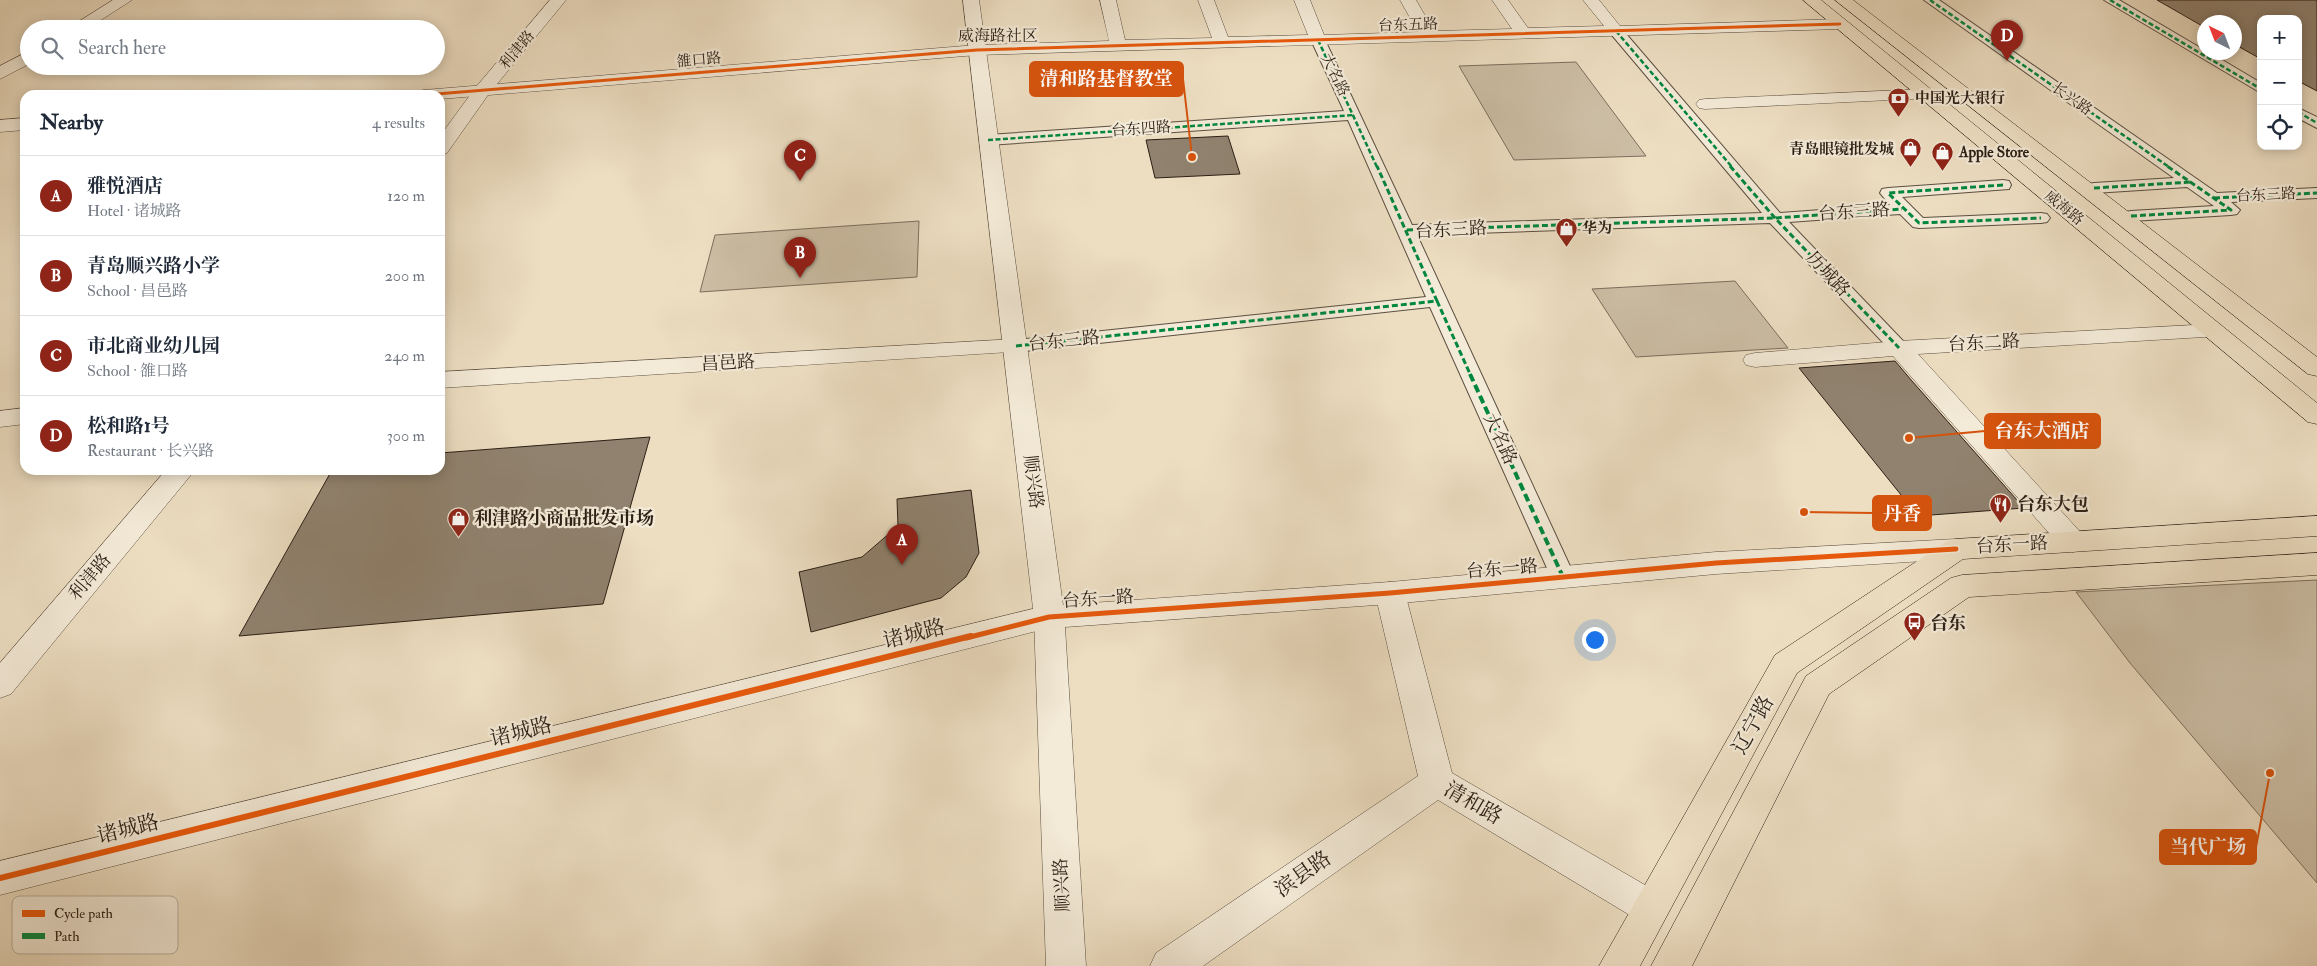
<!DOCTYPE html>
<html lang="en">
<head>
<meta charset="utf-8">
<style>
  :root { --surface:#fff; --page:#f2f2f3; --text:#1f2937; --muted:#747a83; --line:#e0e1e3; --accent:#8f2418 }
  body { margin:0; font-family:"IM FELL Double Pica","Noto Serif SC",serif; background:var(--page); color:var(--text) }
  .controls { position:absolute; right:15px; top:15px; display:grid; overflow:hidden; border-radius:10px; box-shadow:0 2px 12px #0003 }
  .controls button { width:45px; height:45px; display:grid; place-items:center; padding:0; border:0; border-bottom:1px solid var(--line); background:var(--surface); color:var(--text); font:25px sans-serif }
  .compass { position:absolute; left:2197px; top:15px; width:45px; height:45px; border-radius:50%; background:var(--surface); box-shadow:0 2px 12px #0003; rotate:318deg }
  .you { position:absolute; left:1594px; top:639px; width:18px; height:18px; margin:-12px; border:4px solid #fff; border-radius:50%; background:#1a73e8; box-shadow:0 0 0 8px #1a73e833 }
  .badge { display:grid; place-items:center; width:32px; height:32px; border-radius:50%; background:var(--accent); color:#fff; font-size:16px; font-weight:700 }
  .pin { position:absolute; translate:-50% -41px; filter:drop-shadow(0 1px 2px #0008) }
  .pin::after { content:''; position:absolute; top:26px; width:18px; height:15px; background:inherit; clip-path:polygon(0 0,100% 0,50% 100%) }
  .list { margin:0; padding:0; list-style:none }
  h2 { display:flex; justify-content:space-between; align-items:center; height:65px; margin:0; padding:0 20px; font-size:21px }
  h2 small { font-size:16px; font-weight:400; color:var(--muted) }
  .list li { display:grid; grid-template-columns:32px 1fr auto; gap:15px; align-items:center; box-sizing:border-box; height:80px; padding:0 20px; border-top:1px solid var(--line) }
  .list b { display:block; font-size:19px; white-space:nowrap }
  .list p { margin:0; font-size:16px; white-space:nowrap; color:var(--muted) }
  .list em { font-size:16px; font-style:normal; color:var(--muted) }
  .icon { flex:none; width:28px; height:28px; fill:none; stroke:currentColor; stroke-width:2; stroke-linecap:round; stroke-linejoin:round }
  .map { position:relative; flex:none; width:2317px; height:966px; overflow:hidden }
  .search { position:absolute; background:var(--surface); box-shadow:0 2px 12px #0003; left:20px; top:20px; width:425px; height:55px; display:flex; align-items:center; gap:12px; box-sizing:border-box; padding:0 18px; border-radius:28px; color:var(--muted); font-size:19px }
  .panel { position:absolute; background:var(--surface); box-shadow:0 2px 12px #0003; left:20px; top:90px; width:425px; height:385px; border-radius:15px }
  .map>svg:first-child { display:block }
</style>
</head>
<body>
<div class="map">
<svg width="2317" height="966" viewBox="0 0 2317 966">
  <rect width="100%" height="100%" fill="#eddec2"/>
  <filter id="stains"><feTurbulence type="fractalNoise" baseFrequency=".004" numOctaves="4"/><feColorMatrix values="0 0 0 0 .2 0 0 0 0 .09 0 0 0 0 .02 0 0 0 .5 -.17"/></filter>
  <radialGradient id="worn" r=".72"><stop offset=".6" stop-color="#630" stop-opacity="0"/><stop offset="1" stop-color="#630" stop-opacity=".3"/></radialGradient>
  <!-- green -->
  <g fill="#ccbea5" stroke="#7c6e5d">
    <path d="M1576,62L1646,156L1514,160L1459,66Z"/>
    <path d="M919,221L917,277L700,292L715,235Z"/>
    <path d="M1735,281L1788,348L1636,357L1592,289Z"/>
    <path d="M2317,580V883L2130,663L2076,592Z"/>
  </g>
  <!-- building -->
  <g fill="#90826f" stroke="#2b1f15">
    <path d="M2157,0H2317V91L2298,81V19H2261V59L2234,44V22H2204V27Z"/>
    <path d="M1228,136L1240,174L1155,178L1146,140Z"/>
    <path d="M1895,361L1912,381L2024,508L1918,516L1799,368Z"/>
    <path d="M650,437L603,604L239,636L332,470H440V453Z"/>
    <path d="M971,490L979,553L966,577L941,598L811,632L799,572L862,557L898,526L897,499Z"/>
  </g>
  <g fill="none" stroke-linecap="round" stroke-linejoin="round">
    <defs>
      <g id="pedestrian">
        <path d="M1924,0H1939L2217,193L2317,188V198L2231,202L2240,210L2237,214L2231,215L2131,221L2125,220L2122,216L2125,212L2131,211L2214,206L2187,187L2094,193L2088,192L2086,188L2088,184L2094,183L2174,178Z"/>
        <path d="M2104,0H2119L2204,50V52H2209L2261,83V93Z"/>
        <path d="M1616,27L1621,28L1780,213L1890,205L1880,193L1882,189L1888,188L2003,180L2009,181L2011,185L2009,189L1902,197L1923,218L2041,213L2047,214L2050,218L2047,222L2041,223L1919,228L1913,227L1900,214L1789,222L1906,344L1909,348L1906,352L1899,354L1892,352L1770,223L1417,235L1575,577L1572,583L1563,586L1554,583L1551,577L1430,307L1016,352L1009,350L1006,346L1009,342L1016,340L1426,297L1348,120L988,145L982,143L980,140L982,137L988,135L1344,111L1311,40L1318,36L1325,40L1412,225L1762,213L1611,34L1609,31Z"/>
        <path d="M2298,108L2317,117V128L2298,118Z"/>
      </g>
      <g id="minor">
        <path d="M1100,0H1116L1125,40L1212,38L1198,0H1214L1228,37L1308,35L1294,0H1310L1324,35L1418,32L1400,0H1416L1434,31L1512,29L1492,0H1508L1528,28L1604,26L1583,0H1599L1620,26L1840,19L1846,21L1848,24L1846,27L1840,29L977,55L440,99V95H415L418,91L424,90L977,45L1109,41Z"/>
        <path d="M1925,89L1931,90L1934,94L1931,98L1705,109L1699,108L1696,104L1699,100L1705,99Z"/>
        <path d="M25,118V130L0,132V120Z"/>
        <path d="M2213,324L2221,326L2225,331L2221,336L1918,354L2083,535L2087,542L2083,549L2073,552L2063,549L1893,356L1755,367L1746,365L1743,360L1746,355L1755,353L1899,341Z"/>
        <path d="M1016,339L1025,341L1028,346L1025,351L440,388V372Z"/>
        <path d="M25,408V424L0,427V411Z"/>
        <path d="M1390,582L1401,585L1405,593L1452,773L1664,896L1670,908L1664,920L1651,925L1638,920L1438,800L1203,966H1150L1156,953L1418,776L1375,593L1379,585Z"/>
        <path d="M1049,605L1060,609L1064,617L1060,625L0,895V861Z"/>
      </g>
      <g id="tertiary">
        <path d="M113,0H132L87,29H67Z"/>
        <path d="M550,0H566L488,95L447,153L440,155V136L476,87Z"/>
        <path d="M963,0H979L1063,605L1390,582L1716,552L1956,539L1966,542L1971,549L1966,556L1956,559L1716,574L1390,604L1065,627L1086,966H1046L1034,617Z"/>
        <path d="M29,51V64L0,79V66Z"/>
        <path d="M166,470H195L11,694L0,698V663Z"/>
      </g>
      <g id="primary">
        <path d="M1803,0H1821L2317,403V424L2308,422Z"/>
        <path d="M1835,0H1853L2317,357V376L2308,374Z"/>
        <path d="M2317,516V536L1963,559L1797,673L1640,966H1599L1775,655L1946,542L1956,539Z"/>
        <path d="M2317,553V575L1969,597L1829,694L1692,966H1651L1806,676L1951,578L1962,575Z"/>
      </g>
    </defs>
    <!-- pedestrian casing -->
    <use href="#pedestrian" stroke="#5c4f40" stroke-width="2"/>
    <!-- minor casing -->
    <use href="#minor" stroke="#5c4f40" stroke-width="1"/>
    <!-- tertiary casing -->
    <use href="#tertiary" stroke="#5c4f40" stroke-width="1"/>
    <!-- primary casing -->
    <use href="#primary" stroke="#2b1f15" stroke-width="1"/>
    <!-- pedestrian -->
    <use href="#pedestrian" fill="#f3ead7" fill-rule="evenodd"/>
    <!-- minor -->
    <use href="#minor" fill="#f3ead7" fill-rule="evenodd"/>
    <!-- tertiary -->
    <use href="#tertiary" fill="#f3ead7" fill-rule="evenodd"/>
    <!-- primary -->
    <use href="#primary" fill="#eddec2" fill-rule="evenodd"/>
    <!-- quiet-far2 -->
    <g stroke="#00873e" stroke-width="2.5" stroke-dasharray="5 2.5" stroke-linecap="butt">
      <path d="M1930,0L2169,167"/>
      <path d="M2110,0L2261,89"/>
      <path d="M1616,31L1732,167"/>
      <path d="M1318,40L1377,167"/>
      <path d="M2298,112L2317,123"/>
      <path d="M988,140L1354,115"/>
    </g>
    <!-- quiet-far1 -->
    <g stroke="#00873e" stroke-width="3" stroke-dasharray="6 3" stroke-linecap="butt">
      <path d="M1730,166L1775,218L1899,348"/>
      <path d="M2003,185L1888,193L1919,223L2041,218"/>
      <path d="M2094,188L2191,182"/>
      <path d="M2214,198L2317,193"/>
      <path d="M2131,216L2231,210L2167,166"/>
      <path d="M1407,230L1775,218L1902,209"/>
      <path d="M1437,301L1471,376"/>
      <path d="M1016,346L1437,301L1377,166"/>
    </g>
    <!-- quiet -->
    <path stroke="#00873e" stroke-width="4" stroke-dasharray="8 4" stroke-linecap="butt" d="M1470,374L1563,577"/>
    <defs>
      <path id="cycleway-far2" d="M424,95L977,50L1840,24"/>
      <path id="cycleway-far1" d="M966,638L1049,617L1390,593L1716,563L1956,549"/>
      <path id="cycleway" d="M0,878L971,636"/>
    </defs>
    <!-- cycleway-far2 casing -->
    <use href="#cycleway-far2" stroke="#f3ead7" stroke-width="5"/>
    <!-- cycleway-far1 casing -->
    <use href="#cycleway-far1" stroke="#f3ead7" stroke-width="8"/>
    <!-- cycleway casing -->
    <use href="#cycleway" stroke="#f3ead7" stroke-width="9"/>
    <!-- cycleway-far2 -->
    <use href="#cycleway-far2" stroke="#e8590c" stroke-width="3"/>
    <!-- cycleway-far1 -->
    <use href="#cycleway-far1" stroke="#e8590c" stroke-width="5"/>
    <!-- cycleway -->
    <use href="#cycleway" stroke="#e8590c" stroke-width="6"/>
  </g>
  <!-- icons -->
  <defs>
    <symbol id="bank-pin" viewBox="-11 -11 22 30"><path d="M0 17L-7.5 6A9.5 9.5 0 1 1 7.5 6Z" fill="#8f2418" stroke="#f3ead7"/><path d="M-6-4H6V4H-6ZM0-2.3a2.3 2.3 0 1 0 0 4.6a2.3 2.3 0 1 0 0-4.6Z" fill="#fff"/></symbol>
    <symbol id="shop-pin" viewBox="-11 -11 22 30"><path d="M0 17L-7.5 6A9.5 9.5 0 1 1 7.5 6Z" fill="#8f2418" stroke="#f3ead7"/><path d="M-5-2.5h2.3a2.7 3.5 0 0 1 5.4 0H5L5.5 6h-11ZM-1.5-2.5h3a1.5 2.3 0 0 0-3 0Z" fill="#fff"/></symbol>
    <symbol id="restaurant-pin" viewBox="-11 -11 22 30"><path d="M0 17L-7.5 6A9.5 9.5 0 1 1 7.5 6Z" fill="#8f2418" stroke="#f3ead7"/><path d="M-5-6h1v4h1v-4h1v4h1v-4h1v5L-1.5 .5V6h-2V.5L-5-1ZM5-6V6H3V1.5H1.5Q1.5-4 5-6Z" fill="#fff"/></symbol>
    <symbol id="bus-pin" viewBox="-11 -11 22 30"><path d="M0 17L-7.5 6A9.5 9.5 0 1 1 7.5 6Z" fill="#8f2418" stroke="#f3ead7"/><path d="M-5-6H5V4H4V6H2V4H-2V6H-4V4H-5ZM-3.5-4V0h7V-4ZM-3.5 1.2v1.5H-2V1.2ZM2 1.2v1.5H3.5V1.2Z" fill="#fff"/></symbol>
  </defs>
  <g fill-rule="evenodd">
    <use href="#bank-pin" x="1886" y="86" width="25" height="34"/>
    <use href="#shop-pin" x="1898" y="136" width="25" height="34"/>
    <use href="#shop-pin" x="1930" y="140" width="25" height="34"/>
    <use href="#shop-pin" x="1554" y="216" width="25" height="34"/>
    <use href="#restaurant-pin" x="1988" y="492" width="25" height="34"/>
    <use href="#shop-pin" x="446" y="506" width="25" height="34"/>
    <use href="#bus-pin" x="1902" y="610" width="25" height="34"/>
  </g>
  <g text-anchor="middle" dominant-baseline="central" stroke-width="4.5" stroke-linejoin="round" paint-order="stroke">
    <!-- far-street labels -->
    <g font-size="15" fill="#2b1f15" stroke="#f3ead7">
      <text transform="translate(1408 25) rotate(-2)">台东五路</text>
      <text transform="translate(517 50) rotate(-50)">利津路</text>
      <text transform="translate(699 60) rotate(-5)">雒口路</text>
      <text transform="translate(1335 75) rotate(64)">大名路</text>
      <text transform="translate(2072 99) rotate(35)">长兴路</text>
      <text transform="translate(1141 129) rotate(-4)">台东四路</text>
      <text transform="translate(2266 195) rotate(-3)">台东三路</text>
      <text transform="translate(2064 208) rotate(39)">威海路</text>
    </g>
    <!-- far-poi labels -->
    <g font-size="15" font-weight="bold" fill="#2b1f15" stroke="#f3ead7" text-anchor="start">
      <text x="1915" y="98">中国光大银行</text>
      <text x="1894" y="149" text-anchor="end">青岛眼镜批发城</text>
      <text x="1959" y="152">Apple Store</text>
      <text x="1582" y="228">华为</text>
    </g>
    <!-- far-quarter labels -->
    <g font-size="16" fill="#2b1f15" stroke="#f3ead7">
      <text x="998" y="36">威海路社区</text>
    </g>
    <!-- street labels -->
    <g font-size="18" fill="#2b1f15" stroke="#f3ead7">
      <text transform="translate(1854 212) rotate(-4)">台东三路</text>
      <text transform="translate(1451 230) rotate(-3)">台东三路</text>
      <text transform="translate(1828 274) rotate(47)">历城路</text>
      <text transform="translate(1064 341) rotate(-6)">台东三路</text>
      <text transform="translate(1984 343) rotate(-3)">台东二路</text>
      <text transform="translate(728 363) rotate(-3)">昌邑路</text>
      <text transform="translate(1500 439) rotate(65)">大名路</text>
      <text transform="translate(1033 482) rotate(83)">顺兴路</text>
      <text transform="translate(2012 545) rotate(-3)">台东一路</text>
      <text transform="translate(1502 569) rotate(-5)">台东一路</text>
      <text transform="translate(90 577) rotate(-50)">利津路</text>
      <text transform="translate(1098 599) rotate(-4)">台东一路</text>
      <text transform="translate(1062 885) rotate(-93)">顺兴路</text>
    </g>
    <!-- poi labels -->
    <g font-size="18" font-weight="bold" fill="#2b1f15" stroke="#f3ead7" text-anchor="start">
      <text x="2017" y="504">台东大包</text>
      <text x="474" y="518">利津路小商品批发市场</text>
      <text x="1930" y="623">台东</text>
    </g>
    <!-- near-street labels -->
    <g font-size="21" fill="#2b1f15" stroke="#f3ead7">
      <text transform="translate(914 634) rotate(-14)">诸城路</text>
      <text transform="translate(1753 725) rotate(-61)">辽宁路</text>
      <text transform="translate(521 732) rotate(-14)">诸城路</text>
      <text transform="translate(1473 803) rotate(30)">清和路</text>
      <text transform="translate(128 829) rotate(-14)">诸城路</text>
      <text transform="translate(1303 874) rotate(-35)">滨县路</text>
    </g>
  </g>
  <!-- legend -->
  <rect x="12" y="896" width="166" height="58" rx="8" fill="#f3ead7" stroke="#b7ad9d" stroke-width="1"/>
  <rect x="22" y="910" width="23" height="7" fill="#e8590c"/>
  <rect x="22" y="933" width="23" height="6" fill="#00873e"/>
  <g font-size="14" fill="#2b1f15">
    <text x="54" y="918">Cycle path</text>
    <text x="54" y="941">Path</text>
  </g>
  <!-- callouts -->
  <path fill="none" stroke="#d5530d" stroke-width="2" d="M1192 157L1183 79M1909 438L1985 431M1804 512L1873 513M2270 773L2256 847"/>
  <g fill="#d5530d" stroke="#f3ead7" stroke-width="2">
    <circle cx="1192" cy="157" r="5"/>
    <circle cx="1909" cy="438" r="5"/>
    <circle cx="1804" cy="512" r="5"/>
    <circle cx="2270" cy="773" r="5"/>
  </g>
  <g fill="#d5530d" stroke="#d5530d" stroke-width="2">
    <rect x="1030" y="62" width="153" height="34" rx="5"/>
    <rect x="1985" y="414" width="115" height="34" rx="5"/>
    <rect x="1873" y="496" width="58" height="34" rx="5"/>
    <rect x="2160" y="830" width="96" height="34" rx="5"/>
  </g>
  <g font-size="19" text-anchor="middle" font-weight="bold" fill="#fff">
    <text x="1106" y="85">清和路基督教堂</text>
    <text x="2042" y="437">台东大酒店</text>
    <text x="1902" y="520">丹香</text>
    <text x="2208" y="853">当代广场</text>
  </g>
  <rect width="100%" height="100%" filter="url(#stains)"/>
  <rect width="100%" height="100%" fill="url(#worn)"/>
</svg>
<div class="controls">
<button>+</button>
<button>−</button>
<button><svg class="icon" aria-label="locate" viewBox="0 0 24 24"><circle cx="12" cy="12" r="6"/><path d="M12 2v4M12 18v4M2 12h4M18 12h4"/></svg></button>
</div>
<svg class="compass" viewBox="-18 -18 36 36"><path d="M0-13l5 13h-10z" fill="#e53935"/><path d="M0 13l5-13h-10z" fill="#747a83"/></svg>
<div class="you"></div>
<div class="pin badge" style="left:902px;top:565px">A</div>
<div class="pin badge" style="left:800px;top:278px">B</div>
<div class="pin badge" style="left:800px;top:181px">C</div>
<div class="pin badge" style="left:2007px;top:61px">D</div>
<div class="search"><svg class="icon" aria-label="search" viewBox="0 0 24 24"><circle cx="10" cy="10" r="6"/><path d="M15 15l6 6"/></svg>Search here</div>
<section class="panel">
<h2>Nearby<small>4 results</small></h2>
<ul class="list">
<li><span class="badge">A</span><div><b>雅悦酒店</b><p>Hotel · 诸城路</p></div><em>120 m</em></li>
<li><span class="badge">B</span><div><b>青岛顺兴路小学</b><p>School · 昌邑路</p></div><em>200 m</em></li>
<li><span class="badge">C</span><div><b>市北商业幼儿园</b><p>School · 雒口路</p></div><em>240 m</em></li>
<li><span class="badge">D</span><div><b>松和路1号</b><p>Restaurant · 长兴路</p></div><em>300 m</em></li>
</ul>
</section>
</div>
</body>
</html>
